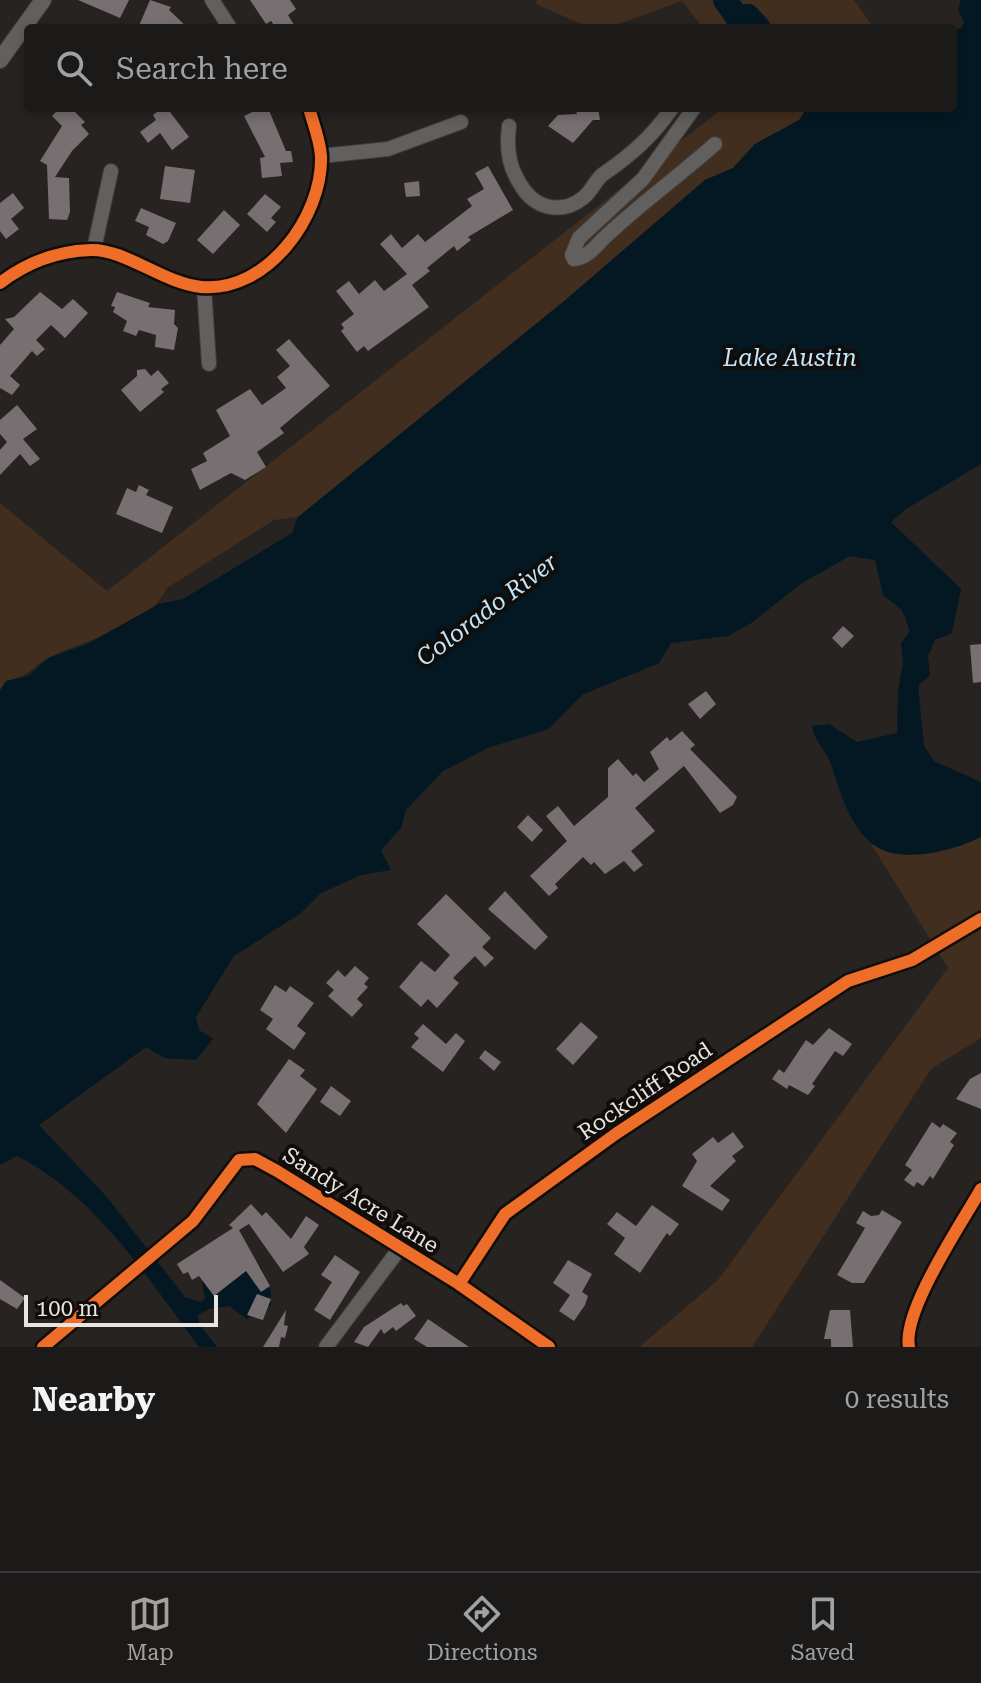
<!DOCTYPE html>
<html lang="en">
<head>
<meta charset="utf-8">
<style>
  :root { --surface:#1c1a19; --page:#252322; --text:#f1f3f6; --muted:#a0a1a2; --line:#3a3838; --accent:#a4a09e }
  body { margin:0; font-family:"Roboto Serif",serif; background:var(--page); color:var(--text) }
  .scale { position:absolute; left:24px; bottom:20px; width:194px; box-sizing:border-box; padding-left:8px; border:4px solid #e8e4e1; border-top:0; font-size:22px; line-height:28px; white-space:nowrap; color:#e8e4e1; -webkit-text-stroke:6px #100d0b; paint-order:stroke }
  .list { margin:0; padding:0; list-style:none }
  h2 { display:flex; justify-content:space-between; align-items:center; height:104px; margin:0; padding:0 32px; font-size:34px }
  h2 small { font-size:26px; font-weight:400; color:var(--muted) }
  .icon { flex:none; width:44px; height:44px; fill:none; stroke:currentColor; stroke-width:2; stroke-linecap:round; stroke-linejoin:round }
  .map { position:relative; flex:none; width:981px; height:1347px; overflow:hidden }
  .search { position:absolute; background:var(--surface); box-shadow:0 4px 12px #0003; left:24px; right:24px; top:24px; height:88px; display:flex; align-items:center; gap:20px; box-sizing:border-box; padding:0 28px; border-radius:8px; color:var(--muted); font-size:30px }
  .sheet { height:224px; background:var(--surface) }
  nav { display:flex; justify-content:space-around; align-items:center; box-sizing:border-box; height:112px; border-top:2px solid var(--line); background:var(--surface); font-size:22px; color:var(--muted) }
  nav a { display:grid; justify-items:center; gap:4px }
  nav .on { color:var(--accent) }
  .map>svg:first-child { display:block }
</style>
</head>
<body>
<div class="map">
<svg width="981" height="1347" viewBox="0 0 981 1347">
  <rect width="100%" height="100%" fill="#262321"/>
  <!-- green -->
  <g fill="#422e1e">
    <path d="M537,0H854L874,28H703L682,1L608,28H590L536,4Z"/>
    <path d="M723,108H807L799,120L755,144L733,168L705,180L563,302L298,517L274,520L167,588C146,631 89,637 50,657C31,667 31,675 7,681L0,690V503L107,591Z"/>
    <path d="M981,837V1038L931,1069L752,1347H639L718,1280L948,968L871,844C911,857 943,855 981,837Z"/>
  </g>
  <!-- water -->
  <path fill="#041823" d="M961,0H981V464L906,509L891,522L961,589L952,633L935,640L928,656L930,675L918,686L924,746L934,761L981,782V837C953,851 895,867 869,841C847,820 840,791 831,764C826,749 814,742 812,726L829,724L857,742L897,733L898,690L903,664L901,643L910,631L902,610L883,595L875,560L850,556L802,583L750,624L728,636L671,643L659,663L582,695L549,729L490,747L443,771L406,810L401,828L381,850L391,870L361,875L321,893L301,913L234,956L196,1017L199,1030L213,1039L196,1060L165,1058L146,1047L39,1125L106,1196L185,1297L200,1302L205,1299L202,1282L224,1264L260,1266L271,1291V1305L247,1319L229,1306L209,1309L198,1315L199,1324L217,1347H199C147,1277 96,1196 17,1156L0,1165V690L6,681L28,676L48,658L87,644L159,604L183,599L292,533L298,517L563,302L705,180L733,168L755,144L799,120L807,108H953V29L961,28L964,22L958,9Z"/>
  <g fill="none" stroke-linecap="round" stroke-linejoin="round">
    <!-- river -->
    <path stroke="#041823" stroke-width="24" d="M725,0L737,17L748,16L759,28"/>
  </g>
  <!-- building -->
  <g fill="#776f71">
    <path d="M78,0H129L120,18Z"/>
    <path d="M150,0L171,7L169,10L188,28H138Z"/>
    <path d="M250,0H290L296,9L288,15L296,28H276L271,21L266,24Z"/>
    <path d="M60,108H71L85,122L81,125L89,134L72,151L55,177L69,178L70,212L67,220L49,219L47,165L40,161L62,126L52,116Z"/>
    <path d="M162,108H167L189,137L172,150L160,133L148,143L140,132L156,120L153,115Z"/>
    <path d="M261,108H268L286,151H291L293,162L280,163L282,176L262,178L260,158L265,157L244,116Z"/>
    <path d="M575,108H598L600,120H593L573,143L548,126L558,115L577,114Z"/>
    <path d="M165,166L195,170L190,203L160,199Z"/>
    <path d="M488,166L513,210L468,237L471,240L457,251L454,246L427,268L430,271L412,285L429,307L368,351L364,346L357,352L341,331L344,328L341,324L354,314L336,291L349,281L359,294L375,280L384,291L407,274L380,244L391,234L402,248L418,234L425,242L472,206L467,199L484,189L475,173Z"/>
    <path d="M419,181L420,196L406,197L404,183Z"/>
    <path d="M13,193L24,208L11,219L19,229L6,239L0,231V203Z"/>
    <path d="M265,194L281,207L271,218L276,222L267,232L247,214Z"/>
    <path d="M141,208L176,223L168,241L163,244L146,235L149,227L135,221Z"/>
    <path d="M224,210L240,225L213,254L197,240Z"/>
    <path d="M40,292L62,309L73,299L88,313L65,338L51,325L36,340L45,349L37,356L32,351L10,376L20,385L12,395L0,388V345L14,329L5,319L14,317Z"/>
    <path d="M117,292L150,303L148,307L175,310L174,324L178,328L174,350L155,347L156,335L139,330L136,336L123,331L127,321L113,312L115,307L111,306Z"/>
    <path d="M289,339L330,386L280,428L284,433L257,452L266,467L245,480L231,473L200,490L191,469L207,461L203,453L230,436L216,410L250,389L262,405L286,388L277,377L290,366L276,350Z"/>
    <path d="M145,369L151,376L158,370L169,383L161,389L164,392L140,412L121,390L137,376V370Z"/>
    <path d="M17,405L37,429L23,439L40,459L30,466L20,454L0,475V450L7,442L0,434V420Z"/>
    <path d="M139,485L149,490L146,495L173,507L162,533L116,514L127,488L136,492Z"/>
    <path d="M843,626L854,636L842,648L832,638Z"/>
    <path d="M981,644V682L973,683L970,645Z"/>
    <path d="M706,691L716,704L700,719L688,704Z"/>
    <path d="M682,731L695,745L690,749L737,797L733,805L720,813L684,766L635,808L655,831L631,851L643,865L634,872L624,861L605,874L594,862L591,865L583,857L555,884L558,888L549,896L530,876L567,841L546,816L558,806L574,826L608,797V768L618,759L633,776L636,773L644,782L659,769L650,752L667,737L670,741Z"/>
    <path d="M528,815L543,830L532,842L517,827Z"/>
    <path d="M505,891L548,937L535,950L488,909Z"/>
    <path d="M446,894L491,938L482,947L494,958L485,967L475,956L453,978L459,983L437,1008L428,999L421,1007L399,987L421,961L435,972L450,955L417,924Z"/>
    <path d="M355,966L369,978L364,984L368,987L357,999L363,1005L352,1017L328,996L334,990L326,983L338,970L345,977Z"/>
    <path d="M275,985L286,992L290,986L314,1003L297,1026L306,1033L294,1050L266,1029L273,1019L260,1010Z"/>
    <path d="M581,1022L598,1037L573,1065L556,1049Z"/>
    <path d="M423,1024L446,1044L456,1033L465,1041L443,1072L411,1047L419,1038L414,1034Z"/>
    <path d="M829,1028L852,1044L843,1056L835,1051L812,1084L815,1086L808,1095L789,1085L787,1089L772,1079L779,1069L784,1073L806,1040L813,1045Z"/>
    <path d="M485,1050L501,1062L494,1071L479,1058Z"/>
    <path d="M289,1059L305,1070L300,1076L317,1089L286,1133L257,1104Z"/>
    <path d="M981,1073V1109L956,1099L970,1079Z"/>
    <path d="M331,1086L351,1101L340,1116L320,1102Z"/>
    <path d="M932,1122L940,1128L943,1124L957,1133L950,1142L954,1145L933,1179L930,1176L923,1186L917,1182L914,1187L904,1180L912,1170L905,1165Z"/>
    <path d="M733,1132L744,1147L732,1156L736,1161L710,1186L730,1200L722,1211L682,1186L697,1161L692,1154L713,1137L718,1143Z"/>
    <path d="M251,1204L262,1216L266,1212L291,1239L306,1216L319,1225L304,1247L309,1254L283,1272L249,1224L239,1230L270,1286L261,1292L246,1271L214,1296L199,1276L192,1280L188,1272L183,1274L177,1264L233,1228L229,1225Z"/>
    <path d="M652,1205L679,1224L670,1236L667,1233L640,1273L614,1254L625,1238L607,1224L617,1212L636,1226Z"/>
    <path d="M882,1210L902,1222L864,1283H852L837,1275L865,1228L856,1223L863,1211L871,1216L879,1215Z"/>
    <path d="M335,1255L360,1272L330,1320L314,1310L332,1282L321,1275Z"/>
    <path d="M568,1260L592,1274L582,1292L588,1296L585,1305L574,1321L559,1311L570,1295L553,1283Z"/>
    <path d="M0,1280L25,1298L17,1309L0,1299Z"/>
    <path d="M257,1294L271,1299L263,1320L247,1315Z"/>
    <path d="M401,1303L403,1306L407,1304L416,1316L396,1331L393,1327L384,1334L381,1329L368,1347L354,1342L364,1327Z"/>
    <path d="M286,1310L284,1325L288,1326L285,1338L281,1337L279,1347H263Z"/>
    <path d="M830,1310H850L853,1347H831V1339H824Z"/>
    <path d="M428,1319L469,1347H427L414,1339Z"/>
  </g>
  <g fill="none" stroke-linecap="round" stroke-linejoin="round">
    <defs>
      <g id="minor">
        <path d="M212,0L230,28"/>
        <path d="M694,108L643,179L579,238L572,255L574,259C586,259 596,246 604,238C640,204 679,176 715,144"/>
        <path d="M509,126C506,151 509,169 524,190C538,209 563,214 583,198C591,192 595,181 602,175C631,155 652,137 672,108"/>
        <path d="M321,156L388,149L461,122"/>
        <path d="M94,249L111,171"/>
        <path d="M0,283C26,263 58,251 91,250C125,249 163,283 201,287C267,293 323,216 321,156C320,140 313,123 309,108"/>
        <path d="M204,287L209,364"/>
        <path d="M459,1284L505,1214L617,1133L848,981L912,960L981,919"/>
        <path d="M43,1347L193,1221L239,1160L255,1159L277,1171L459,1284L549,1347"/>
        <path d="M326,1347L400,1248"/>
        <path d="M909,1347C902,1311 962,1223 981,1189"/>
      </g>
      <path id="major" d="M0,60L43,0"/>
    </defs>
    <!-- minor casing -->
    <use href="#minor" stroke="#403e3d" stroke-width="16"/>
    <!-- major casing -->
    <use href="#major" stroke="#403e3d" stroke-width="18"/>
    <!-- minor -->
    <use href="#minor" stroke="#61605f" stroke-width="14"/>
    <!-- major -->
    <use href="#major" stroke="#62605f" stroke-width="16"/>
    <defs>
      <g id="cycleway">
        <path d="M0,283C26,263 58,251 91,250C125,249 163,283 201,287C267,293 323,216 321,156C320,140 313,123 309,108"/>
        <path d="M459,1284L505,1214L617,1133L848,981L912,960L981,919"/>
        <path d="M43,1347L193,1221L239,1160L255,1159L277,1171L459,1284L549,1347"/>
        <path d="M909,1347C902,1311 962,1223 981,1189"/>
      </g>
    </defs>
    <!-- cycleway casing -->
    <use href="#cycleway" stroke="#100d0b" stroke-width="17"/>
    <!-- cycleway -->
    <use href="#cycleway" stroke="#ee6e29" stroke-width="12"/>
  </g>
  <g text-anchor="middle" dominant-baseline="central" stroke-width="8" stroke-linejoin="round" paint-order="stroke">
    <!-- street labels -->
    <g font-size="22" fill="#e8e4e1" stroke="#100d0b">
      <text transform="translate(645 1091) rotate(-34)">Rockcliff Road</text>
      <text transform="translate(361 1200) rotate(32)">Sandy Acre Lane</text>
    </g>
    <!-- water labels -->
    <g font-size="24" font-style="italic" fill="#c1e5f9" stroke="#100d0b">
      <text x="790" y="358">Lake Austin</text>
      <text transform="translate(487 610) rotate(-37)">Colorado River</text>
    </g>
  </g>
</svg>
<div class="scale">100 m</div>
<div class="search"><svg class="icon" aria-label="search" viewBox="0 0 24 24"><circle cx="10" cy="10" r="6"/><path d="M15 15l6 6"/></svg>Search here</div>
</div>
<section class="sheet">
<h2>Nearby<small>0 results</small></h2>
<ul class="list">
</ul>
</section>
<nav>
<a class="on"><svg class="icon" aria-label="map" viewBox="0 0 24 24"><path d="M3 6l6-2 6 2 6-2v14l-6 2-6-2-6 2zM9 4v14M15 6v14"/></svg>Map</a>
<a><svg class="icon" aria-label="directions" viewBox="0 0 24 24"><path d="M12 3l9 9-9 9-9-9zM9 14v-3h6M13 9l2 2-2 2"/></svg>Directions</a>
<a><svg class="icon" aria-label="saved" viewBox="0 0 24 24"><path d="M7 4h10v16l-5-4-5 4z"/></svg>Saved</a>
</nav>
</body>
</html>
